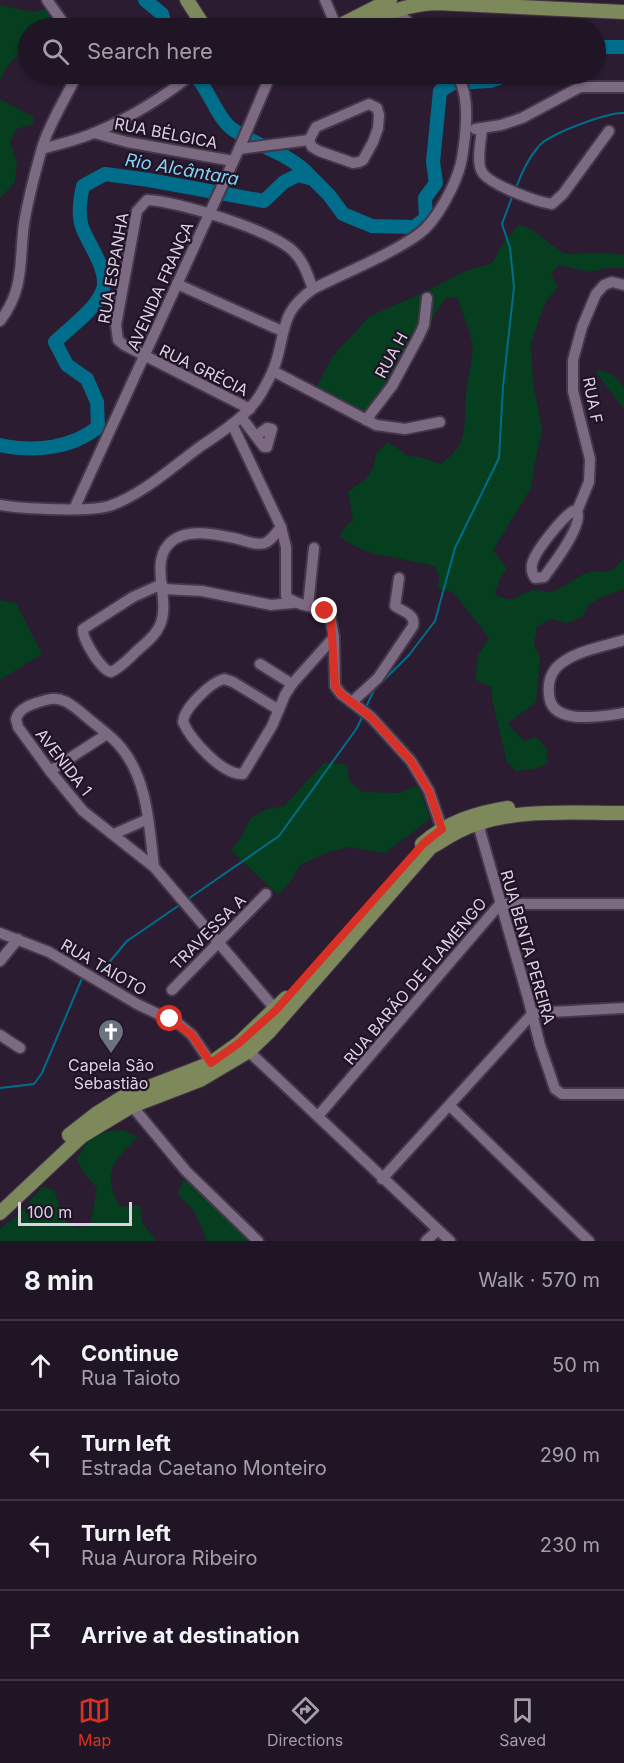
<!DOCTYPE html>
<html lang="en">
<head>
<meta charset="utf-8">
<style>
  :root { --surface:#201525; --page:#281e2d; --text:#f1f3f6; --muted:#a29fa7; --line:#3d3442; --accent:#d93025 }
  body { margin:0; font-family:Inter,sans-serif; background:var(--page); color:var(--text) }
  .scale { position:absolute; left:18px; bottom:15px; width:114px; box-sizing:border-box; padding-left:6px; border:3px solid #dbd1df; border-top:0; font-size:16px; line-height:21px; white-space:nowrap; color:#dbd1df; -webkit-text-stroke:4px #211327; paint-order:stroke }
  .stop { position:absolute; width:18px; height:18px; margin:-14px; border:4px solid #d93025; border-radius:50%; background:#fff }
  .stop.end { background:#d93025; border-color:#fff; box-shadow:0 2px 6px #0008 }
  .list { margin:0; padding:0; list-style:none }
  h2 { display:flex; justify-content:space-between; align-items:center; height:78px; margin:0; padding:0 24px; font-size:26px }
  h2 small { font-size:20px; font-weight:400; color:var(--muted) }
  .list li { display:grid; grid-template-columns:39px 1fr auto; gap:18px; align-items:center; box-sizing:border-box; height:90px; padding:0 24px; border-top:2px solid var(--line) }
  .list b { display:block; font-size:22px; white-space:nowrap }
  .list p { margin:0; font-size:20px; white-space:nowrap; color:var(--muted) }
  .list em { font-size:20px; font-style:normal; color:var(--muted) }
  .icon { flex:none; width:33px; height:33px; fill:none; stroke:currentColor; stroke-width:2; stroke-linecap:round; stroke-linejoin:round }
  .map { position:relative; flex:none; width:624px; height:1241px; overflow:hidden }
  .search { position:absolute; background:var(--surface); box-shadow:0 2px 4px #0004; left:18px; right:18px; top:18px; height:66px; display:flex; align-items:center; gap:15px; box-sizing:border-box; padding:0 21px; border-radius:33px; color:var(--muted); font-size:22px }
  .sheet { height:438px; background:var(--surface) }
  nav { display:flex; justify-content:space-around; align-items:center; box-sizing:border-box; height:84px; border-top:2px solid var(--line); background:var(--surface); font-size:16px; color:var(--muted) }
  nav a { display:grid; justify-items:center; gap:3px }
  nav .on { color:var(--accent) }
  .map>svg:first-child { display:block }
</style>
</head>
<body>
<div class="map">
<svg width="624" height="1241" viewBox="0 0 624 1241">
  <rect width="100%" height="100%" fill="#2b1c31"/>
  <!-- green -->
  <g fill="#053f1f">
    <path d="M0,5L33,12L45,9L57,28H28V48C15,58 2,67 0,84Z"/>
    <path d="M0,99L33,117V124L16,129L10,143L17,163L15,182L0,198Z"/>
    <path d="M518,225L529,228L564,254L606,253L624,255V268H607L589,272L559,265L551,274L558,287L548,298L541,313L531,344L533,383L542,430L535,462L531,488L493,550L507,569L500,578L495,594C513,606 517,594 534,590C538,589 543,592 547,592C570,590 579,566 608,572L616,567L624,558V589L599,598L588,606L583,616L568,623L551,619L537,627L534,644L540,658L536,702L507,724L525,741L536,737L546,747L548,763L535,769L516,771L507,762L492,699V687L476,680L477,657L489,638L453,592L438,589L439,577L435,566L372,553L356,547L340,537L345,527L353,520L348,491C368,478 373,476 376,453L388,442L408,456L420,457L440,464C473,444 462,417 467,385C469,371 474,357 472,343C470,329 462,313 458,298L447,297L436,311L430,324L402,359L384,388L363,413L317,386L332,357L370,316L425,292L463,272L492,263L502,245Z"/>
    <path d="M599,370L613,375L624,387V409L595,371Z"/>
    <path d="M0,600L16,603L42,654L0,680Z"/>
    <path d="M324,763L347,765L349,781L362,792L399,793L418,785L430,819L385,853L349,847L328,852L300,865L290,882L278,895L231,850L240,839L251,818L267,809L284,806Z"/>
    <path d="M123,1130L138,1137C113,1162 102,1170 119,1206L130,1207L140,1205L142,1222L156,1241H0V1229L19,1214L42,1187L54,1190L64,1220L76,1228L90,1226L97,1188L82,1171L77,1158C91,1135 96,1132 123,1130Z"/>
    <path d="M183,1180L194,1185L251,1241H206V1237L194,1211L178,1194Z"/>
  </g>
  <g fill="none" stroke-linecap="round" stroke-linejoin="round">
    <!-- stream -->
    <g stroke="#006e8b" stroke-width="2">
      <path d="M516,188C521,174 528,159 538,147C548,134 608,112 624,113"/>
      <path d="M366,707L374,690L409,655L435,621L455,548L499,458L503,387L514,287L510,248L502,224L512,197"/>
      <path d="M188,899L279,836L357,728L363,715"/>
      <path d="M91,973L106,966L127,941L181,904"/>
      <path d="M0,1088L34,1084L42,1073L83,976"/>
    </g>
    <!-- river -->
    <g stroke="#006e8b" stroke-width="14">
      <path d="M145,0L162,14L166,28"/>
      <path d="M596,47H624"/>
      <path d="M194,74C209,89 216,116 231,128C257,148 290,152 311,177"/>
      <path d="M0,445C34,452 71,449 98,427L97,402L87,379L67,365L55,342C70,327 93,312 102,292C111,273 88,244 82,227C78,215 80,199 83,186L105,174L149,180L264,201L284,182L298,175L313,179L329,195L343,214L372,226L414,227L426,218L425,198L436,183L433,162L440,91L453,83L490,81L511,74"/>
    </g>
    <defs>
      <g id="minor">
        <path d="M47,0L67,28"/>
        <path d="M325,0L337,28"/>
        <path d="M393,7L414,28"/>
        <path d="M369,104L377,108L379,115L378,128L373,142L363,160L359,162L353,163L319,151L312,147L309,140L316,127Z"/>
        <path d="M475,129L501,125L522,118L580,87H624"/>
        <path d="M482,129C481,141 476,162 482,172C490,185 537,202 552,204L563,194L609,131"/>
        <path d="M94,133L127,142L233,161"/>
        <path d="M42,149C59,144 79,140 96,132C129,118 164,97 192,74"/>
        <path d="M239,149L309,140"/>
        <path d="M177,284L282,331"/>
        <path d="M0,321C25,289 19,261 24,224C28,199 35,173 42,148C50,121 66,99 77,74"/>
        <path d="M273,371L376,425L405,429L440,422"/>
        <path d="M250,409L124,345L118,340L116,325L137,211L147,200C177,201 272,230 294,252C304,262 308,276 313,289"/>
        <path d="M241,417L264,447H267L272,429L267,428L256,436"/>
        <path d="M366,420L392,386L419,336L424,325L427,298"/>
        <path d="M232,424L281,527L286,547V596C298,608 318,604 330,616L334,637L335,686L341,694L371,717L411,761L429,791L442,829"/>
        <path d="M0,505C22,509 90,512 109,506C139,497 175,465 201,446C217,435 234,425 248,410C254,404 260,396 264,388C270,378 275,367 278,355C286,323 284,310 313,289C346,272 390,255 419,234C437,221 456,184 461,163C463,154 464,145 465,136C467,116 468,90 456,74"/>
        <path d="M74,509L239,149L268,81V74"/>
        <path d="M577,511C584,524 553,565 544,577L535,578C532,574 531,570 532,564C535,551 562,518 573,511H577L589,482L590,459L573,391V360L582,327L596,294L604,285L612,282L624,285"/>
        <path d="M162,584L133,597L83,629C82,639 101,670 111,672C122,667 130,657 139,649C147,642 156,635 160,625C171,600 150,566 168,545C183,527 214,534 234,538C244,540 255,546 265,543C272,540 276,533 281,527"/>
        <path d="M163,589L202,591L271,605L293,603"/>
        <path d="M308,606L314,548"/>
        <path d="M624,640C603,647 572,651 556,668C550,675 548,685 549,694C550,727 603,716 624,713"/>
        <path d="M260,664L292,684"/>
        <path d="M352,702L378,678L413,626C416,614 403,612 395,606L399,578"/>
        <path d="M279,710L233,682L224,679C211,682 184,708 183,722C191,740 222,775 243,774L272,726L285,695L292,684L334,637"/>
        <path d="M50,771L107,734"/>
        <path d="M483,817L480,831L528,998L540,1045L555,1089L562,1094H624"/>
        <path d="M114,834L148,819"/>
        <path d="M154,867C149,826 148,777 118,744C108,733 94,724 83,714C72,705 61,695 46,700C35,703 19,707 16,719L18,727L50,771L83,811L154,867L276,1010"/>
        <path d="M0,933L49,952L137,1004L179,1024L192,1035L211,1063"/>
        <path d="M0,961L18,939"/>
        <path d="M172,990L266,894"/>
        <path d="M0,1035L20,1048"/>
        <path d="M244,1047L450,1241"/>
        <path d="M132,1106L186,1171L258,1241"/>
        <path d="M450,1106L589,1241"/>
        <path d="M318,1116L500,904H624"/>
        <path d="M382,1179L533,1013L624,1008"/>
        <path d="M426,1241L438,1230"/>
      </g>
      <g id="major">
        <path d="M187,0L205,28"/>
        <path d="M335,28L390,0"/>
        <path d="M356,28C386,14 402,5 436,3L624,12"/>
        <path d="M422,844C447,822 476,813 508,808"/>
        <path d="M69,1135L96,1114L123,1097L211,1063L239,1043L286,998"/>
        <path d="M0,1213L82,1136L132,1106L200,1080L249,1051L269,1032L431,847C441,842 450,835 459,831C509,807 571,813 624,813"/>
      </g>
    </defs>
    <!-- minor casing -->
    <use href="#minor" stroke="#433748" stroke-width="14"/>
    <!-- major casing -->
    <use href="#major" stroke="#433748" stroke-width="16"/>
    <!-- minor -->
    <use href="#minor" stroke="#7c6a83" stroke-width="10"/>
    <!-- major -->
    <use href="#major" stroke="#7d895a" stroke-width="14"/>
  </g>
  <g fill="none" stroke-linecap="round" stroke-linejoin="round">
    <!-- route -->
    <path stroke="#d93025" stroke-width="8" d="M170,1019L192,1035L211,1063L239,1043L276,1010L424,843L442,829L429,791L411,761L371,717L341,694L335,686L331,619L325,611"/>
  </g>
  <!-- icons -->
  <defs>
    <symbol id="church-pin" viewBox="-11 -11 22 30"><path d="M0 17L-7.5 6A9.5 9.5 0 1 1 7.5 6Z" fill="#6b7280" stroke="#211327"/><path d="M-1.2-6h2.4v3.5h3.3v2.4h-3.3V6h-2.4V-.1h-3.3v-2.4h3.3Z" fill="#fff"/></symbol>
  </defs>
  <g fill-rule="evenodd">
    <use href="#church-pin" x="96" y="1017" width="30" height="40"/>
  </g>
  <g text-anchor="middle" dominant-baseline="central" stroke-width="4.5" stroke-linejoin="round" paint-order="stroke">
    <!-- street labels -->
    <g font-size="16" fill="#dbd1df" stroke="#211327">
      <text transform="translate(166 133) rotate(11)">RUA BÉLGICA</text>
      <text transform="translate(113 268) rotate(-80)">RUA ESPANHA</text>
      <text transform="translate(160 286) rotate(-66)">AVENIDA FRANÇA</text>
      <text transform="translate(391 355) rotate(-61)">RUA H</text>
      <text transform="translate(204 370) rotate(26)">RUA GRÉCIA</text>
      <text transform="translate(593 400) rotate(79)">RUA F</text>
      <text transform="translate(64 762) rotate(52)">AVENIDA 1</text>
      <text transform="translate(208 932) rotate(-45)">TRAVESSA A</text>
      <text transform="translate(528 947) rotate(74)">RUA BENTA PEREIRA</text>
      <text transform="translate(104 967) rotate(30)">RUA TAIOTO</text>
      <text transform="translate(415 981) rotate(-50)">RUA BARÃO DE FLAMENGO</text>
    </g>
    <!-- poi labels -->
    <g font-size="16" fill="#dbd1df" stroke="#211327">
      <text x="111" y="1065">Capela São<tspan x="111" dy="18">Sebastião</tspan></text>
    </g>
    <!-- water labels -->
    <g font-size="18" font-style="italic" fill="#84d4f2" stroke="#211327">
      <text transform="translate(182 169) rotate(10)">Rio Alcântara</text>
    </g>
  </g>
</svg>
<div class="scale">100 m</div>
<div class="stop" style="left:170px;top:1019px"></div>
<div class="stop end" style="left:325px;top:611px"></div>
<div class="search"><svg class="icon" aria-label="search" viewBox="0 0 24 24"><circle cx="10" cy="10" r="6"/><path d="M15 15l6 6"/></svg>Search here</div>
</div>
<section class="sheet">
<h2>8 min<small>Walk · 570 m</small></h2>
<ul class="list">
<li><svg class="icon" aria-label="ahead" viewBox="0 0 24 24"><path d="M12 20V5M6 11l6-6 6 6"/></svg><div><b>Continue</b><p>Rua Taioto</p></div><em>50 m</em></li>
<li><svg class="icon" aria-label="left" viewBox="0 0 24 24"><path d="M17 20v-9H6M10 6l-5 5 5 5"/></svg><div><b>Turn left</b><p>Estrada Caetano Monteiro</p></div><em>290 m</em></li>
<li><svg class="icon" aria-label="left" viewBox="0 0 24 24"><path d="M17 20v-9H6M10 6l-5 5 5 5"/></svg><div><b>Turn left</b><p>Rua Aurora Ribeiro</p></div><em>230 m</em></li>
<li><svg class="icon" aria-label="arrive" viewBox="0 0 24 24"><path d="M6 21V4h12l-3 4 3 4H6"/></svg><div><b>Arrive at destination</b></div></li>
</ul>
</section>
<nav>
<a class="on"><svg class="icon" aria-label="map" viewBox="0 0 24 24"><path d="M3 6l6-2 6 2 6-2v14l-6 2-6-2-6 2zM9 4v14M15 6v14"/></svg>Map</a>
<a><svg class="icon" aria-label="directions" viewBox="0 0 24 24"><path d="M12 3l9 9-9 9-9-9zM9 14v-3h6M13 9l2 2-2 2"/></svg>Directions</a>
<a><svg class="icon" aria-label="saved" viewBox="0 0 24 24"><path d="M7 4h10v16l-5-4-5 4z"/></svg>Saved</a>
</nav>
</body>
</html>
